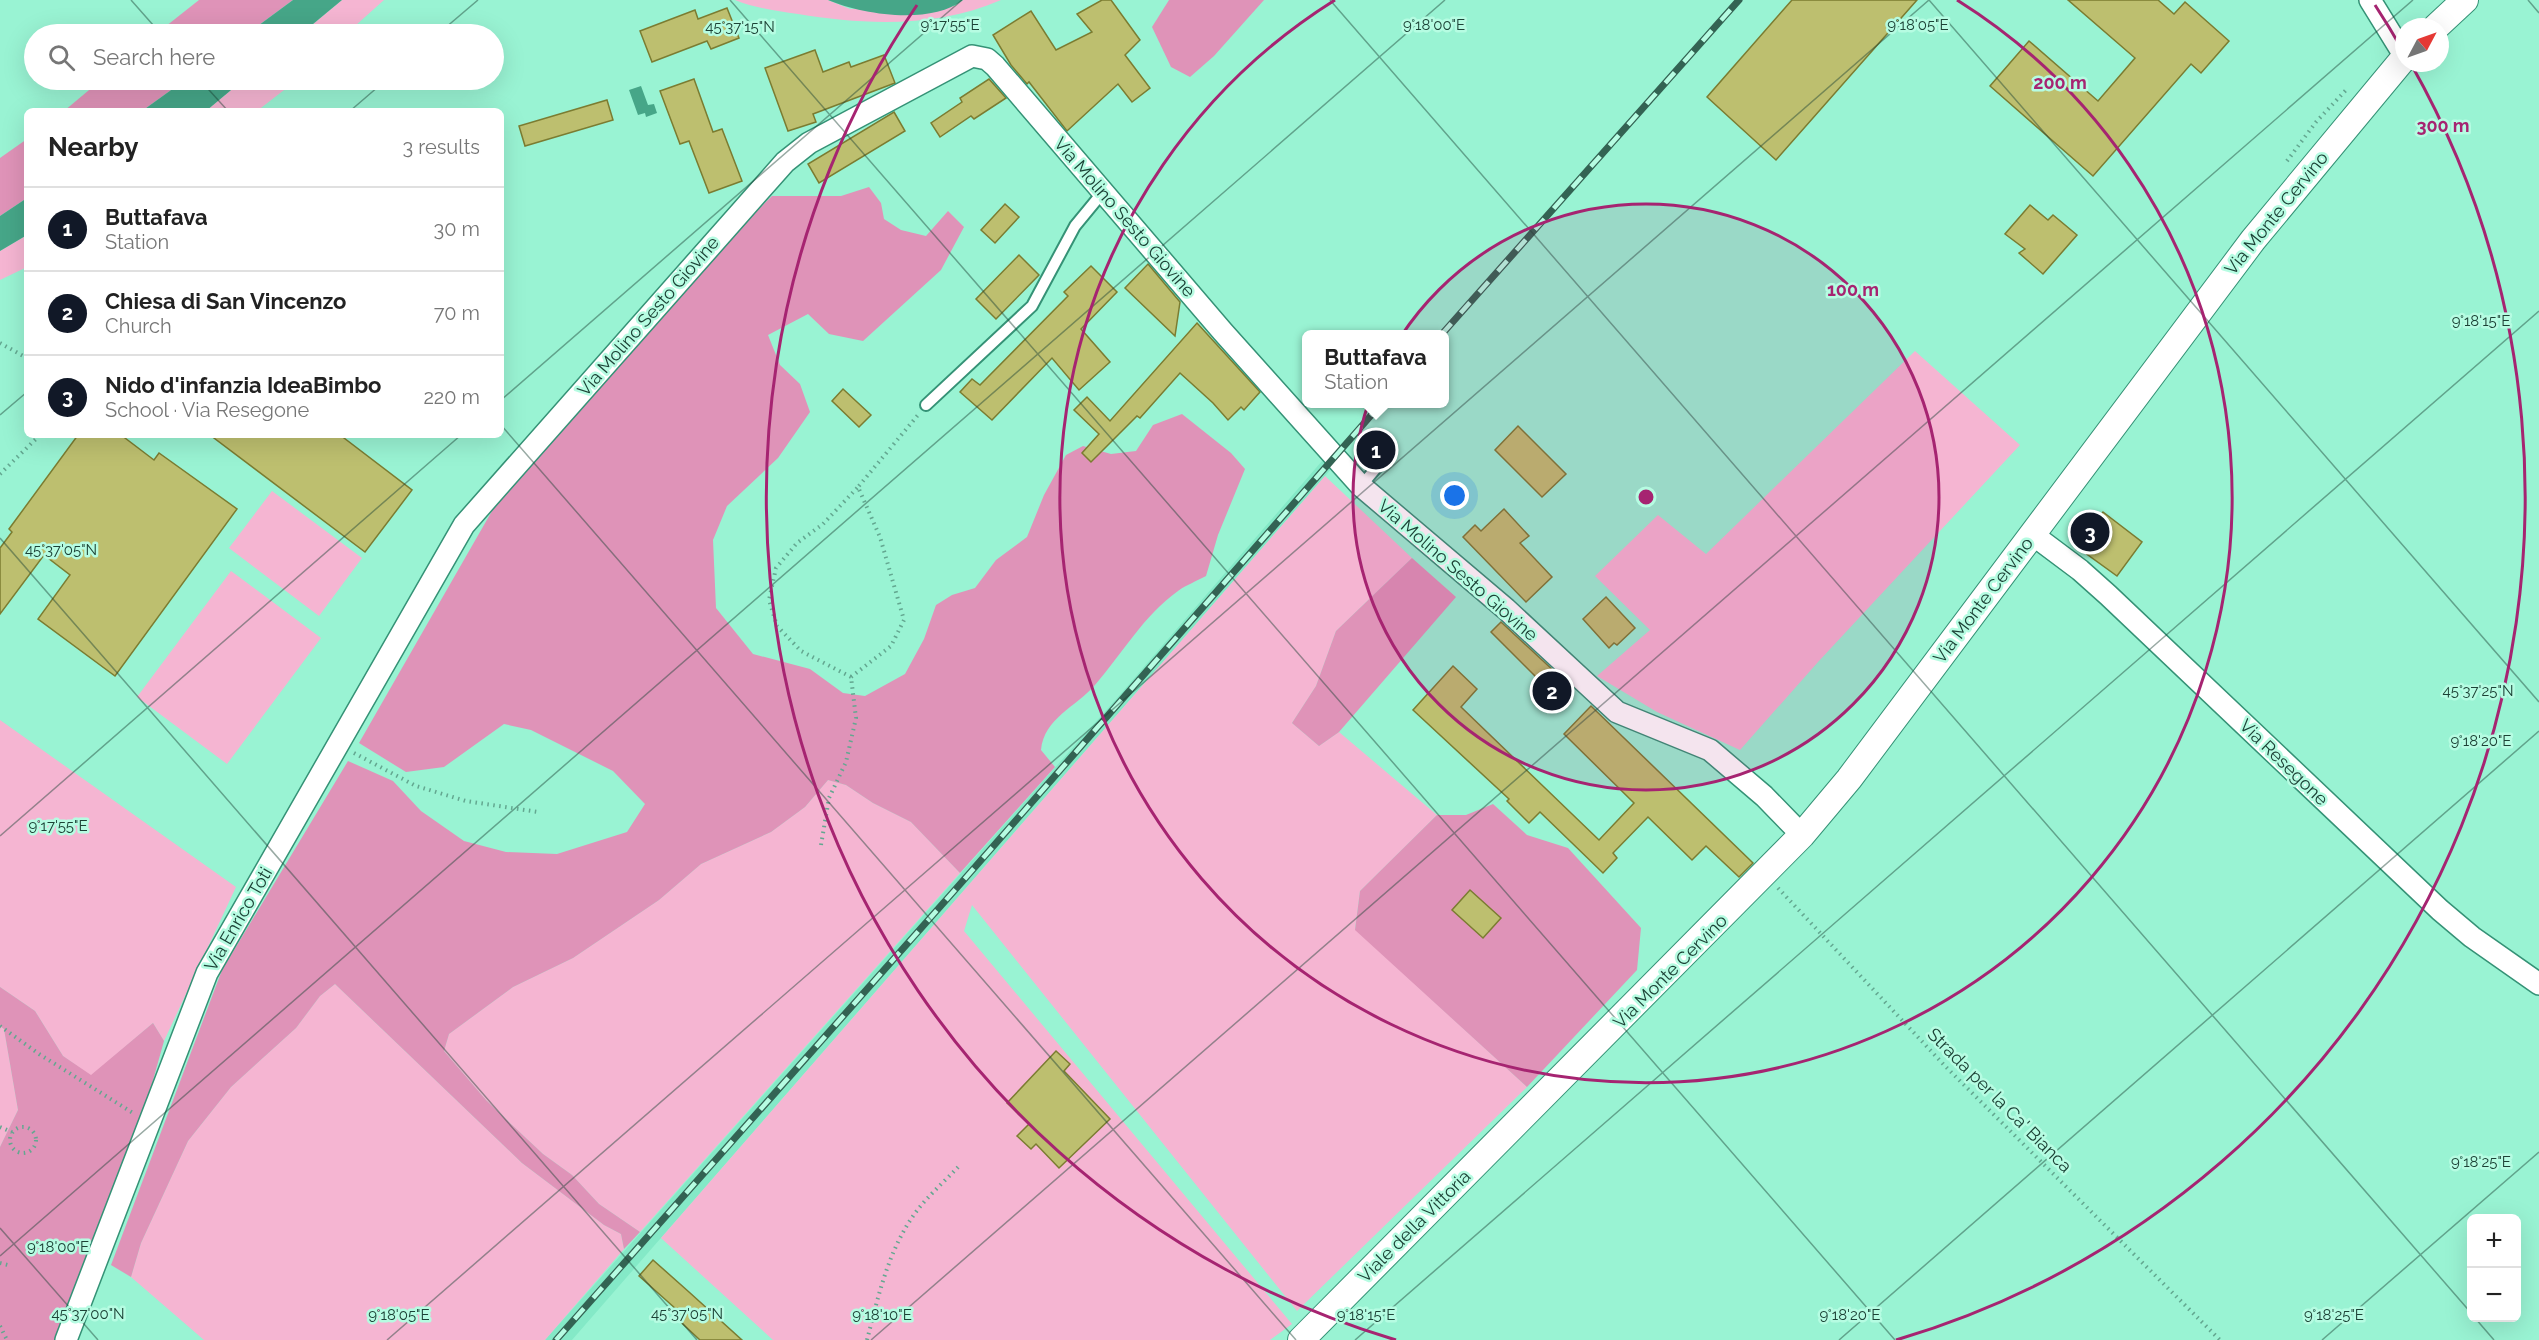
<!DOCTYPE html>
<html lang="en">
<head>
<meta charset="utf-8">
<style>
  :root { --surface:#fff; --page:#f6f6f6; --text:#222; --muted:#767676; --line:#e0e0e0; --accent:#111827 }
  body { margin:0; font-family:Raleway,sans-serif; background:var(--page); color:var(--text) }
  .controls { position:absolute; right:18px; bottom:18px; display:grid; overflow:hidden; border-radius:9px; box-shadow:0 6px 24px #0002 }
  .controls button { width:54px; height:54px; display:grid; place-items:center; padding:0; border:0; border-bottom:2px solid var(--line); background:var(--surface); color:var(--text); font:30px sans-serif }
  .compass { position:absolute; left:2395px; top:18px; width:54px; height:54px; border-radius:50%; background:var(--surface); box-shadow:0 6px 24px #0002; rotate:49deg }
  .you { position:absolute; left:1455px; top:496px; width:21px; height:21px; margin:-15px; border:4px solid #fff; border-radius:50%; background:#1a73e8; box-shadow:0 0 0 9px #1a73e833 }
  .badge { display:grid; place-items:center; width:39px; height:39px; border-radius:50%; background:var(--accent); color:#fff; font-size:20px; font-weight:700 }
  .pin { position:absolute; translate:-50% -50%; border:3px solid #fff; box-shadow:0 2px 6px #0006 }
  .popup { position:absolute; left:1302px; top:330px; width:147px; height:78px; box-sizing:border-box; display:grid; place-content:center; border-radius:9px; background:var(--surface); filter:drop-shadow(0 2px 4px #0005); font-size:20px; white-space:nowrap; color:var(--muted) }
  .popup b { font-size:22px; color:var(--text) }
  .popup::after { content:''; position:absolute; left:50%; top:100%; margin-left:-12px; border:12px solid transparent; border-top-color:var(--surface) }
  .list { margin:0; padding:0; list-style:none }
  h2 { display:flex; justify-content:space-between; align-items:center; height:78px; margin:0; padding:0 24px; font-size:26px }
  h2 small { font-size:20px; font-weight:400; color:var(--muted) }
  .list li { display:grid; grid-template-columns:39px 1fr auto; gap:18px; align-items:center; box-sizing:border-box; height:84px; padding:0 24px; border-top:2px solid var(--line) }
  .list b { display:block; font-size:22px; white-space:nowrap }
  .list p { margin:0; font-size:20px; white-space:nowrap; color:var(--muted) }
  .list em { font-size:20px; font-style:normal; color:var(--muted) }
  .icon { flex:none; width:33px; height:33px; fill:none; stroke:currentColor; stroke-width:2; stroke-linecap:round; stroke-linejoin:round }
  .map { position:relative; flex:none; width:2539px; height:1340px; overflow:hidden }
  .search { position:absolute; background:var(--surface); box-shadow:0 6px 24px #0002; left:24px; top:24px; width:480px; height:66px; display:flex; align-items:center; gap:15px; box-sizing:border-box; padding:0 21px; border-radius:33px; color:var(--muted); font-size:22px }
  .panel { position:absolute; background:var(--surface); box-shadow:0 6px 24px #0002; left:24px; top:108px; width:480px; height:330px; border-radius:9px }
  .map>svg:first-child { display:block }
</style>
</head>
<body>
<div class="map">
<svg width="2539" height="1340" viewBox="0 0 2539 1340">
  <rect width="100%" height="100%" fill="#99f3d3"/>
  <!-- built -->
  <path fill="#84e9c7" d="M1322,461L1331,469L1325,476L572,1340H545L1118,697Z"/>
  <!-- green -->
  <g fill="#f5b5d2">
    <path d="M342,0H384L346,34H301Z"/>
    <path d="M735,0H828L850,9L955,6L963,0H1001C937,28 865,25 798,14C776,11 755,8 735,0Z"/>
    <path d="M243,80H297L257,111H206Z"/>
    <path d="M27,235V267L0,280V251Z"/>
    <path d="M1915,351L2020,445L1818,662L1740,750L1657,712L1597,676L1650,630L1595,576L1658,515L1706,554Z"/>
    <path d="M1325,476L1412,558L1336,631L1316,686L1292,723L1319,746L1339,732L1437,815L1360,891L1355,929L1527,1087L1297,1311L972,905L964,931L1292,1324L1270,1340H773L661,1238Z"/>
    <path d="M272,491L362,558L319,616L229,548Z"/>
    <path d="M231,571L321,638L227,764L137,697Z"/>
    <path d="M0,720L236,887L164,1041L153,1023L91,1076L63,1056L35,1011L0,987Z"/>
    <path d="M828,780L846,785L873,803L911,822L960,873L640,1232L599,1204L572,1175L543,1154L511,1124L486,1100L444,1051L449,1034L513,987L573,958L659,900L701,864L771,832L805,807Z"/>
    <path d="M335,984L522,1163L604,1225L621,1234L624,1249L545,1340H204L131,1277L141,1243L188,1141L231,1087L296,1028L320,996Z"/>
    <path d="M0,1026L4,1029L18,1110L0,1147Z"/>
  </g>
  <!-- forest -->
  <g fill="#df93b8">
    <path d="M199,0H293L247,34H156Z"/>
    <path d="M1169,0H1264L1214,56L1190,77L1171,67L1152,27Z"/>
    <path d="M101,80H185L142,111H64Z"/>
    <path d="M27,139V198L0,216V158Z"/>
    <path d="M869,187L881,203L884,219L901,230L926,236L948,211L964,227L941,270L863,341L829,334L808,314L768,335L780,365L800,384L810,412L778,458L727,506L713,540L716,608L753,654L810,669L843,693L865,696L905,674L924,639L936,605L952,595L975,588L996,560L1027,537L1044,495L1066,455L1083,446L1111,454L1136,451L1153,425L1182,414L1231,453L1245,469L1218,535L1206,576C1197,581 1186,585 1178,591C1144,615 1122,654 1095,685C1076,707 1044,718 1041,750L1055,767L960,873L911,822L873,803L846,785L828,780L805,807L771,832L701,864L659,900L573,958L513,987L449,1034L444,1051L486,1100L511,1124L543,1154L572,1175L599,1204L640,1232L624,1249L621,1234L604,1225L522,1163L335,984L320,996L296,1028L231,1087L188,1141L141,1243L131,1277L111,1265L222,970L348,761L393,781L421,811L464,841L506,852L557,854L627,832L645,804L613,771L531,730L504,724L444,767L406,772L359,743L496,504L707,260L772,196H841Z"/>
    <path d="M1412,558L1456,597L1339,732L1319,746L1292,723L1316,686L1336,631Z"/>
    <path d="M1493,804L1527,835L1568,848L1641,928L1637,970L1527,1087L1355,930L1360,891L1437,815H1466Z"/>
    <path d="M0,987L35,1011L63,1056L91,1075L153,1023L164,1041L139,1130L59,1340H0V1147L18,1110L4,1029L0,1026Z"/>
  </g>
  <!-- water -->
  <g fill="#46a688">
    <path d="M293,0H342L301,34H247Z"/>
    <path d="M828,0H963C931,25 863,15 828,0Z"/>
    <path d="M185,80H243L206,111H142Z"/>
    <path d="M641,86L648,105L654,104L657,113L646,117L645,113L638,115L629,90Z"/>
    <path d="M27,198V235L0,251V216Z"/>
  </g>
  <!-- building -->
  <g fill="#bdbf6f" stroke="#7b7c31" stroke-width="1.5">
    <path d="M1102,0H1111L1140,40L1125,55L1150,88L1132,102L1118,84L1067,131L1029,82L1027,84L1011,65L993,35L1031,11L1056,50L1092,32L1077,14Z"/>
    <path d="M1792,0H1917L1776,160L1707,97Z"/>
    <path d="M2068,0H2158L2174,14L2185,2L2229,41L2201,73L2191,64L2093,176L1990,86L2029,41L2098,101L2135,58Z"/>
    <path d="M727,8L739,38L711,49L707,41L652,62L640,31L695,10L698,19Z"/>
    <path d="M815,50L823,72L849,62L851,67L884,55L895,83L813,114L816,122L788,131L765,68Z"/>
    <path d="M694,79L713,132L722,129L742,181L709,193L689,141L680,144L660,91Z"/>
    <path d="M989,79L1006,98L974,119L971,116L940,137L931,123L962,102L960,98Z"/>
    <path d="M607,100L613,120L525,146L519,126Z"/>
    <path d="M894,112L905,131L819,183L808,164Z"/>
    <path d="M1005,204L1019,217L995,243L981,230Z"/>
    <path d="M2030,205L2048,220L2053,215L2077,235L2043,274L2019,253L2025,249L2005,234Z"/>
    <path d="M1019,255L1039,275L996,319L976,299Z"/>
    <path d="M1148,264L1180,302L1175,336L1125,288Z"/>
    <path d="M1091,266L1117,292L1081,329L1110,362L1079,390L1052,358L992,420L960,392L972,379L980,385L1068,296L1064,292Z"/>
    <path d="M1197,323L1260,392L1244,410L1241,407L1228,420L1213,403L1180,373L1140,418L1137,416L1091,462L1082,453L1099,434L1074,410L1087,397L1110,421Z"/>
    <path d="M843,389L871,415L859,427L832,401Z"/>
    <path d="M1518,426L1566,474L1542,497L1495,450Z"/>
    <path d="M78,435H121L154,460L159,453L237,509L115,676L38,619L70,575L44,555L0,614V548L12,532L9,529Z"/>
    <path d="M210,435H340L412,490L365,552Z"/>
    <path d="M1374,439L1385,447L1374,459L1364,450Z"/>
    <path d="M1504,509L1529,536L1520,543L1552,577L1526,602L1463,537L1475,525L1481,531Z"/>
    <path d="M2103,512L2142,542L2117,576L2077,547Z"/>
    <path d="M1606,597L1635,628L1617,645L1614,643L1609,648L1583,619Z"/>
    <path d="M1501,622L1570,686L1546,710L1533,697L1545,686L1491,632Z"/>
    <path d="M1453,666L1477,689L1461,707L1599,840L1634,803L1564,734L1591,706L1753,863L1739,877L1706,846L1692,860L1648,817L1613,853L1617,858L1603,873L1540,812L1529,823L1507,801L1509,799L1413,710Z"/>
    <path d="M1470,890L1501,918L1483,938L1452,910Z"/>
    <path d="M1056,1051L1070,1064L1064,1071L1110,1119L1059,1168L1036,1144L1031,1149L1017,1136L1029,1124L1007,1103Z"/>
    <path d="M653,1260L689,1292L742,1340H700L672,1314L676,1309L639,1276Z"/>
  </g>
  <g fill="none" stroke-linecap="round" stroke-linejoin="round">
    <defs>
      <g id="service">
        <path d="M926,405L1032,306L1075,226L1103,192"/>
        <path d="M1361,486L1388,454"/>
      </g>
      <g id="minor">
        <path d="M2370,0L2404,55"/>
        <path d="M2032,534L2080,570L2108,595L2440,910L2472,937L2539,984"/>
        <path d="M66,1340L207,973L464,525L785,162L809,143L972,56L987,59L995,66L1223,332L1361,486L1506,609L1617,712L1710,750L1764,796L1802,835"/>
      </g>
      <g id="tertiary">
        <path d="M2436,27L2465,0"/>
        <path d="M1301,1340L1802,835L1849,779L2253,240L2404,58"/>
      </g>
    </defs>
    <!-- service casing -->
    <use href="#service" stroke="#359276" stroke-width="14"/>
    <!-- minor casing -->
    <use href="#minor" stroke="#359276" stroke-width="24"/>
    <!-- tertiary casing -->
    <use href="#tertiary" stroke="#359276" stroke-width="28"/>
    <!-- path -->
    <g stroke="#63a790" stroke-width="4" stroke-dasharray="1.5 4.5" stroke-linecap="butt">
      <path d="M2287,161L2316,122L2347,89"/>
      <path d="M0,343L27,358"/>
      <path d="M0,474L40,435"/>
      <path d="M851,677L801,651L777,626L769,600L776,568L797,543L823,524L858,487"/>
      <path d="M354,753L416,786L466,801L538,812"/>
      <path d="M821,845L829,798L846,762L856,718L851,677L891,646L904,620L880,537L858,487L918,415"/>
      <path d="M1778,888L1946,1067L2220,1340"/>
      <path d="M0,1026L39,1054L133,1113"/>
      <circle cx="23" cy="1140" r="13"/>
      <path d="M0,1127L12,1132"/>
      <path d="M0,1263L8,1265"/>
      <path d="M0,1326L7,1340"/>
      <path d="M867,1340C879,1294 889,1246 919,1208C931,1193 947,1179 960,1165"/>
    </g>
    <!-- service -->
    <use href="#service" stroke="#fff" stroke-width="10"/>
    <!-- minor -->
    <use href="#minor" stroke="#fff" stroke-width="21"/>
    <!-- tertiary -->
    <use href="#tertiary" stroke="#fff" stroke-width="26"/>
    <defs>
      <g id="rail">
        <path d="M1442,334L1739,0"/>
        <path d="M556,1340L954,891L1381,404"/>
      </g>
    </defs>
    <!-- rail casing -->
    <use href="#rail" stroke="#336353" stroke-width="7"/>
    <!-- rail -->
    <use href="#rail" stroke="#b6fce2" stroke-width="4.5" stroke-dasharray="14" stroke-linecap="butt"/>
  </g>
  <!-- ticks -->
  <path fill="none" stroke="#1c4236" stroke-width="1.5" stroke-opacity="0.45" d="M131,0L161,34M730,0L1895,1340M1330,0L2472,1314M1929,0L2539,702M2528,0L2539,13M438,34L478,0M200,80L228,111M350,111L386,80M501,400L962,0M0,415L27,392M501,425L1296,1340M0,538L697,1340M0,836L461,435M0,1228L98,1340M0,1256L1445,0M2475,1318L2494,1340M387,1340L1929,0M871,1340L2413,0M1355,1340L2539,311M1839,1340L2539,731M2322,1340L2539,1152"/>
  <!-- distance rings -->
  <circle cx="1646" cy="497" r="293" fill="#a62471" fill-opacity=".12"/>
  <g fill="none" stroke="#a62471" stroke-width="3">
    <circle cx="1646" cy="497" r="293"/>
    <path d="M1957 0A586 586 0 1 1 1335 0"/>
    <path d="M1396 1340A879 879 0 0 1 917 5M2375 5A879 879 0 0 1 2403 51M2411 64A879 879 0 0 1 1896 1340"/>
  </g>
  <g text-anchor="middle" dominant-baseline="central" stroke-width="5" stroke-linejoin="round" paint-order="stroke">
    <!-- street labels -->
    <g font-size="18" fill="#1c4236" stroke="#b6fce2">
      <text transform="translate(2276 213) rotate(-51)">Via Monte Cervino</text>
      <text transform="translate(1125 217) rotate(49)">Via Molino Sesto Giovine</text>
      <text transform="translate(648 316) rotate(-49)">Via Molino Sesto Giovine</text>
      <text transform="translate(1458 570) rotate(41)">Via Molino Sesto Giovine</text>
      <text transform="translate(1983 600) rotate(-53)">Via Monte Cervino</text>
      <text transform="translate(2284 762) rotate(44)">Via Resegone</text>
      <text transform="translate(238 919) rotate(-60)">Via Enrico Toti</text>
      <text transform="translate(1670 971) rotate(-45)">Via Monte Cervino</text>
      <text transform="translate(2000 1100) rotate(45)">Strada per la Ca' Bianca</text>
      <text transform="translate(1414 1226) rotate(-45)">Viale della Vittoria</text>
    </g>
  </g>
  <g font-size="15" text-anchor="middle" fill="#1c4236" stroke="#b6fce2" stroke-width="5" stroke-linejoin="round" paint-order="stroke">
    <text x="950" y="30">9°17'55"E</text>
    <text x="1434" y="30">9°18'00"E</text>
    <text x="1918" y="30">9°18'05"E</text>
    <text x="740" y="32">45°37'15"N</text>
    <text x="2481" y="326">9°18'15"E</text>
    <text x="61" y="555">45°37'05"N</text>
    <text x="2478" y="696">45°37'25"N</text>
    <text x="2481" y="746">9°18'20"E</text>
    <text x="58" y="831">9°17'55"E</text>
    <text x="2481" y="1167">9°18'25"E</text>
    <text x="58" y="1252">9°18'00"E</text>
    <text x="88" y="1319">45°37'00"N</text>
    <text x="687" y="1319">45°37'05"N</text>
    <text x="399" y="1320">9°18'05"E</text>
    <text x="882" y="1320">9°18'10"E</text>
    <text x="1366" y="1320">9°18'15"E</text>
    <text x="1850" y="1320">9°18'20"E</text>
    <text x="2334" y="1320">9°18'25"E</text>
  </g>
  <circle cx="1646" cy="497" r="9" fill="#a62471" stroke="#b6fce2" stroke-width="3"/>
  <g font-size="18" text-anchor="middle" font-weight="bold" fill="#a62471" stroke="#b6fce2" stroke-width="5" stroke-linejoin="round" paint-order="stroke">
    <text x="2060" y="89">200 m</text>
    <text x="2443" y="132">300 m</text>
    <text x="1853" y="296">100 m</text>
  </g>
</svg>
<div class="controls">
<button>+</button>
<button>−</button>
</div>
<svg class="compass" viewBox="-18 -18 36 36"><path d="M0-13l5 13h-10z" fill="#e53935"/><path d="M0 13l5-13h-10z" fill="#767676"/></svg>
<div class="you"></div>
<div class="pin badge" style="left:1376px;top:450px">1</div>
<div class="popup"><b>Buttafava</b>Station</div>
<div class="pin badge" style="left:1552px;top:691px">2</div>
<div class="pin badge" style="left:2090px;top:532px">3</div>
<div class="search"><svg class="icon" aria-label="search" viewBox="0 0 24 24"><circle cx="10" cy="10" r="6"/><path d="M15 15l6 6"/></svg>Search here</div>
<section class="panel">
<h2>Nearby<small>3 results</small></h2>
<ul class="list">
<li><span class="badge">1</span><div><b>Buttafava</b><p>Station</p></div><em>30 m</em></li>
<li><span class="badge">2</span><div><b>Chiesa di San Vincenzo</b><p>Church</p></div><em>70 m</em></li>
<li><span class="badge">3</span><div><b>Nido d'infanzia IdeaBimbo</b><p>School · Via Resegone</p></div><em>220 m</em></li>
</ul>
</section>
</div>
</body>
</html>
